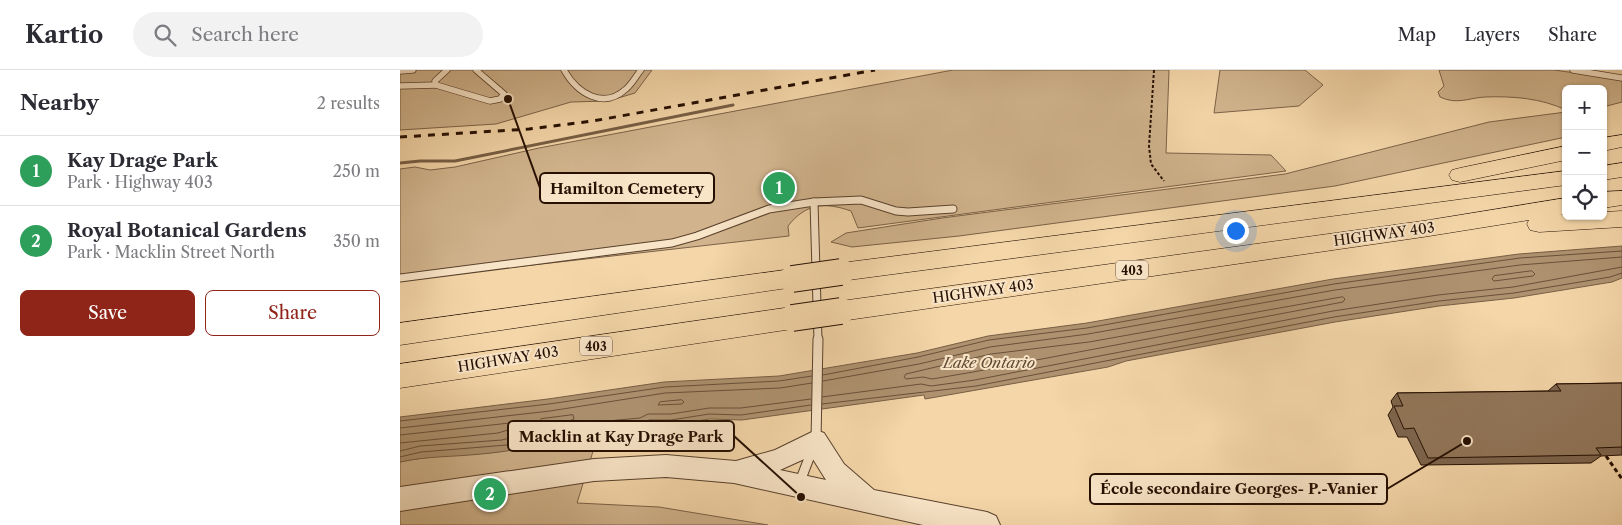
<!DOCTYPE html>
<html lang="en">
<head>
<meta charset="utf-8">
<style>
  :root { --surface:#fff; --page:#f2f2f3; --text:#2b2b33; --muted:#7c7c81; --line:#e1e1e2; --accent:#8f2418 }
  body { margin:0; font-family:"Libre Caslon Text",serif; background:var(--page); color:var(--text) }
  .controls { position:absolute; right:15px; top:15px; display:grid; overflow:hidden; border-radius:8px; box-shadow:0 1px 4px #0004 }
  .controls button { width:45px; height:45px; display:grid; place-items:center; padding:0; border:0; border-bottom:1px solid var(--line); background:var(--surface); color:var(--text); font:25px sans-serif }
  .you { position:absolute; left:835px; top:160px; width:18px; height:18px; margin:-12px; border:4px solid #fff; border-radius:50%; background:#1a73e8; box-shadow:0 0 0 8px #1a73e833 }
  .badge { display:grid; place-items:center; width:32px; height:32px; border-radius:50%; background:var(--accent); color:#fff; font-size:16px; font-weight:700 }
  .pin { position:absolute; translate:-50% -50%; border:2px solid #fff; box-shadow:0 1px 5px #0006 }
  .list { margin:0; padding:0; list-style:none }
  h2 { display:flex; justify-content:space-between; align-items:center; height:65px; margin:0; padding:0 20px; font-size:21px }
  h2 small { font-size:16px; font-weight:400; color:var(--muted) }
  .list li { display:grid; grid-template-columns:32px 1fr auto; gap:15px; align-items:center; box-sizing:border-box; height:70px; padding:0 20px; border-top:1px solid var(--line) }
  .list b { display:block; font-size:19px; white-space:nowrap }
  .list p { margin:0; font-size:16px; white-space:nowrap; color:var(--muted) }
  .list em { font-size:16px; font-style:normal; color:var(--muted) }
  .actions { display:flex; gap:10px; padding:15px 20px }
  .actions a { flex:1; padding:11px 0; border:1px solid var(--accent); border-radius:8px; text-align:center; font-size:18px; color:var(--accent) }
  .actions .main { background:var(--accent); color:#fff }
  .icon { flex:none; width:28px; height:28px; fill:none; stroke:currentColor; stroke-width:2; stroke-linecap:round; stroke-linejoin:round }
  .map { position:relative; flex:none; width:1222px; height:455px; overflow:hidden }
  header { display:flex; align-items:center; gap:30px; box-sizing:border-box; height:70px; padding:0 25px; background:var(--surface); border-bottom:1px solid var(--line) }
  header strong { font-size:24px }
  nav { display:flex; gap:28px; margin-inline-start:auto; font-size:18px }
  .search { width:350px; height:45px; background:var(--page); display:flex; align-items:center; gap:12px; box-sizing:border-box; padding:0 18px; border-radius:28px; color:var(--muted); font-size:19px }
  main { display:flex }
  aside { flex:1; background:var(--surface) }
  .map>svg:first-child { display:block }
</style>
</head>
<body>
<header>
<strong>Kartio</strong>
<div class="search"><svg class="icon" aria-label="search" viewBox="0 0 24 24"><circle cx="10" cy="10" r="6"/><path d="M15 15l6 6"/></svg>Search here</div>
<nav><a>Map</a><a>Layers</a><a>Share</a></nav>
</header>
<main>
<aside>
<h2>Nearby<small>2 results</small></h2>
<ul class="list">
<li><span class="badge" style="background:#2e9e5b">1</span><div><b>Kay Drage Park</b><p>Park · Highway 403</p></div><em>250 m</em></li>
<li><span class="badge" style="background:#2e9e5b">2</span><div><b>Royal Botanical Gardens</b><p>Park · Macklin Street North</p></div><em>350 m</em></li>
</ul>
<div class="actions"><a class="main">Save</a><a>Share</a></div>
</aside>
<div class="map">
<svg width="1222" height="455" viewBox="0 0 1222 455">
  <rect width="100%" height="100%" fill="#f4d6a9"/>
  <filter id="stains"><feTurbulence type="fractalNoise" baseFrequency=".004" numOctaves="4"/><feColorMatrix values="0 0 0 0 .2 0 0 0 0 .09 0 0 0 0 .02 0 0 0 .5 -.17"/></filter>
  <radialGradient id="worn" r=".72"><stop offset=".6" stop-color="#630" stop-opacity="0"/><stop offset="1" stop-color="#630" stop-opacity=".3"/></radialGradient>
  <!-- green -->
  <g fill="#d1b48d" stroke="#7b6248">
    <path d="M0,0H252L235,23L208,31L171,32L96,54L0,60Z"/>
    <path d="M553,0H769L766,83L871,85L886,101L458,158L451,141C425,132 406,133 388,156L389,166L0,210V99L15,97L30,100L55,97L139,78Z"/>
    <path d="M820,0H905L923,15L899,36L814,43Z"/>
    <path d="M1039,0H1154L1219,9L1222,10V32L1203,37V19H1166V40C1141,28 1112,26 1085,27C1068,28 1057,35 1040,27L1038,22L1044,16Z"/>
    <path d="M1166,42V67L935,116L559,166L452,177L431,172L446,163L542,148L885,104L1089,52Z"/>
    <path d="M199,362L177,433L259,437L368,455H0V392C34,384 68,386 103,381C114,380 125,375 136,373C145,371 156,374 166,371C178,369 187,364 199,362Z"/>
  </g>
  <!-- water -->
  <path fill="#ae9270" stroke="#775e44" d="M1222,176V208L1212,212L1114,228L1039,236L935,252L726,291L708,297L525,329L524,325L342,350L310,349L271,355H249L247,359L186,364C168,375 157,371 138,373C132,373 125,377 119,379C107,381 94,383 81,384C53,387 27,386 0,392V347L148,329L264,312L379,306L517,283L588,266L687,253L933,209L1119,184Z"/>
  <g fill="none" stroke-linecap="round" stroke-linejoin="round">
    <!-- shore -->
    <g stroke="#6a5039" stroke-width="1">
      <path d="M1132,201L1135,204L1133,206L1094,211L1092,209L1094,206Z"/>
      <path d="M943,227L945,229L943,232L573,302L532,309L523,307L506,309L504,307L506,304L591,284L689,272Z"/>
      <path d="M423,305L518,287L589,270L687,258L934,214L1120,188L1222,181"/>
      <path d="M423,311L519,294L590,277L688,264L935,220L1120,195L1222,187"/>
      <path d="M422,327L521,314L531,316L575,310L933,241L1038,225L1113,217L1222,197"/>
      <path d="M282,330L284,332L282,334L258,335L260,332Z"/>
      <path d="M422,334L576,316L934,247L1039,231L1114,223L1210,207L1222,203"/>
      <path d="M173,345L174,349C163,354 151,357 139,352L141,349Z"/>
      <path d="M0,351L149,334L265,317L379,311L412,306"/>
      <path d="M0,358L150,341L265,323L380,318L412,313"/>
      <path d="M0,365L128,351L131,353L98,363L0,373"/>
      <path d="M0,381L20,376L102,370L135,361L164,360L185,353L240,348L248,344H271L309,338H341L411,329"/>
      <path d="M0,387L21,382L119,374L136,368L165,367L186,359L243,354L249,350H271L309,344L341,345L411,335"/>
    </g>
    <!-- stream -->
    <path stroke="#775e44" stroke-width="3" d="M0,93L20,91H55L333,35"/>
    <defs>
      <g id="service-far2">
        <path d="M47,0L35,11L36,15L90,31L100,29L104,24L76,0"/>
        <path d="M164,0C177,23 203,40 226,19C232,14 236,6 241,0"/>
        <path d="M1173,0L1222,8"/>
        <path d="M0,1L13,0"/>
        <path d="M0,16L36,15"/>
      </g>
      <g id="service-far1">
        <path d="M414,132L418,270"/>
        <path d="M0,208L272,173L297,166L369,139L414,132L461,130L496,141L508,142L553,139"/>
      </g>
      <path id="service" d="M399,414L416,370L418,269"/>
      <path id="tertiary" d="M416,360L424,363L444,394L474,420L587,442L596,446L600,455H523L334,413L266,407L194,411L0,441V417L194,389L266,385L336,391L375,380ZM411,386L426,410L380,400Z"/>
      <g id="motorway">
        <path d="M1222,65V77L1203,81V68Z"/>
        <path d="M1166,76V90L1060,112L1052,110L1049,105L1052,100L1060,98Z"/>
        <path d="M1222,93V107L1203,110V96Z"/>
        <path d="M1166,101V115L441,211L432,209L428,202L432,195L441,193Z"/>
        <path d="M1222,121V135L1203,138V122Z"/>
        <path d="M1166,128V144L1160,145L1203,146V142L1222,141V157L1139,162L1130,160L1127,154L1129,150L1023,167L441,251L431,248L427,241L431,234L441,231L1023,151Z"/>
        <path d="M392,199L401,202L405,209L401,216L0,275V253Z"/>
        <path d="M392,237L402,240L406,248L402,256L392,259L0,318V294Z"/>
      </g>
    </defs>
    <!-- service-far2 casing -->
    <use href="#service-far2" stroke="#59412c" stroke-width="7"/>
    <!-- service-far1 casing -->
    <use href="#service-far1" stroke="#59412c" stroke-width="9"/>
    <!-- service casing -->
    <use href="#service" stroke="#59412c" stroke-width="11"/>
    <!-- tertiary casing -->
    <use href="#tertiary" stroke="#59412c" stroke-width="2"/>
    <!-- motorway casing -->
    <use href="#motorway" stroke="#250f02" stroke-width="1"/>
    <!-- path-far1 -->
    <path stroke="#250f02" stroke-width="2" stroke-dasharray="3 2" stroke-linecap="butt" d="M754,0L749,76L751,94L764,111"/>
    <!-- path -->
    <path stroke="#250f02" stroke-width="3" stroke-dasharray="4.5 3" stroke-linecap="butt" d="M1206,386L1222,409"/>
    <!-- service-far2 -->
    <use href="#service-far2" stroke="#f8e4c7" stroke-width="5.5"/>
    <!-- service-far1 -->
    <use href="#service-far1" stroke="#f8e4c7" stroke-width="7"/>
    <!-- service -->
    <use href="#service" stroke="#f8e4c7" stroke-width="9"/>
    <!-- tertiary -->
    <use href="#tertiary" fill="#f8e4c7" fill-rule="evenodd"/>
    <!-- motorway -->
    <use href="#motorway" fill="#f4d6a9" fill-rule="evenodd"/>
    <!-- rail -->
    <path stroke="#250f02" stroke-width="3" stroke-dasharray="7 7" stroke-linecap="butt" d="M0,67L129,59L193,51L475,0"/>
    <defs>
      <g id="motorway-bridge">
        <path d="M392,209L441,202"/>
        <path d="M392,248L441,241"/>
      </g>
    </defs>
    <!-- motorway-bridge casing -->
    <use href="#motorway-bridge" stroke="#250f02" stroke-width="28" stroke-linecap="butt"/>
    <!-- motorway-bridge -->
    <use href="#motorway-bridge" stroke="#f4d6a9" stroke-width="26"/>
  </g>
  <!-- wall -->
  <path fill="#7d654d" stroke="#250f02" d="M1222,313V385L1201,386L1191,393L1021,395L1007,367H998L988,345L993,337L991,331L997,323L1148,321L1156,314Z"/>
  <!-- building -->
  <path fill="#917659" stroke="#250f02" d="M1222,313V377L1196,378L1201,385L1028,388L1014,358L1004,359L994,336H1003L997,323L1161,321L1156,314Z"/>
  <g text-anchor="middle" dominant-baseline="central" stroke-width="4" stroke-linejoin="round" paint-order="stroke">
    <!-- shield labels -->
    <g fill="#f8e4c7" stroke="#644f3d" stroke-width="1">
      <rect x="716" y="190.5" width="32" height="19" rx="4"/>
      <rect x="180" y="266.5" width="32" height="19" rx="4"/>
    </g>
    <g font-size="12" font-weight="bold" fill="#250f02">
      <text x="732" y="200">403</text>
      <text x="196" y="276">403</text>
    </g>
    <!-- street labels -->
    <g font-size="14" fill="#250f02" stroke="#f8e4c7">
      <text transform="translate(984 164) rotate(-8)">HIGHWAY 403</text>
      <text transform="translate(583 221) rotate(-8)">HIGHWAY 403</text>
      <text transform="translate(108 289) rotate(-9)">HIGHWAY 403</text>
    </g>
    <!-- water labels -->
    <g font-size="15" font-style="italic" fill="#634a33" stroke="#f8e4c7">
      <text x="589" y="292">Lake Ontario</text>
    </g>
  </g>
  <!-- callouts -->
  <path fill="none" stroke="#250f02" stroke-width="2" d="M108 29L140 118M401 427L334 366M1067 371L987 419"/>
  <g fill="#250f02" stroke="#f8e4c7" stroke-width="2">
    <circle cx="108" cy="29" r="5"/>
    <circle cx="401" cy="427" r="5"/>
    <circle cx="1067" cy="371" r="5"/>
  </g>
  <g fill="#f8e4c7" stroke="#250f02" stroke-width="2">
    <rect x="140" y="103" width="174" height="30" rx="5"/>
    <rect x="108" y="351" width="226" height="30" rx="5"/>
    <rect x="690" y="404" width="297" height="30" rx="5"/>
  </g>
  <g font-size="15" text-anchor="middle" font-weight="bold" fill="#250f02">
    <text x="227" y="124">Hamilton Cemetery</text>
    <text x="221" y="372">Macklin at Kay Drage Park</text>
    <text x="839" y="424">École secondaire Georges- P.-Vanier</text>
  </g>
  <rect width="100%" height="100%" filter="url(#stains)"/>
  <rect width="100%" height="100%" fill="url(#worn)"/>
</svg>
<div class="controls">
<button>+</button>
<button>−</button>
<button><svg class="icon" aria-label="locate" viewBox="0 0 24 24"><circle cx="12" cy="12" r="6"/><path d="M12 2v4M12 18v4M2 12h4M18 12h4"/></svg></button>
</div>
<div class="you"></div>
<div class="pin badge" style="left:379px;top:118px;background:#2e9e5b">1</div>
<div class="pin badge" style="left:90px;top:424px;background:#2e9e5b">2</div>
</div>
</main>
</body>
</html>
